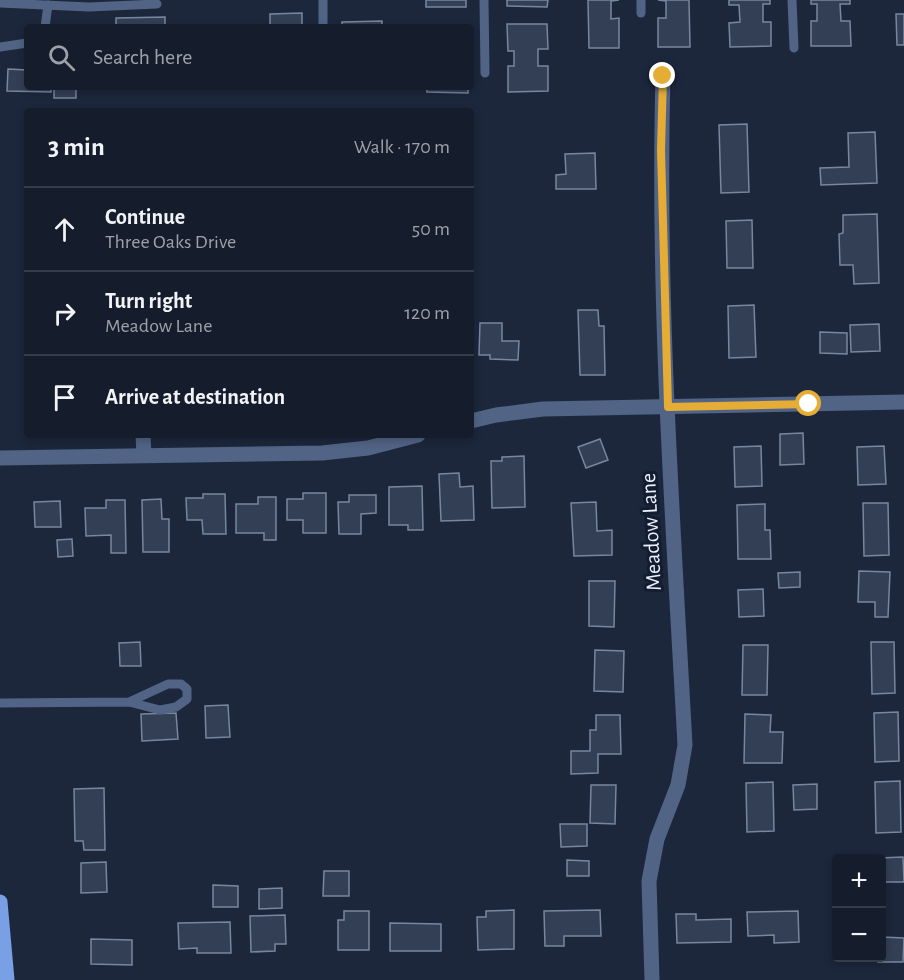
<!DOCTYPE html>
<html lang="en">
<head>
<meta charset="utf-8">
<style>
  :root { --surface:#151d2d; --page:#222a39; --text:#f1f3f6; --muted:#9da2aa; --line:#343b49 }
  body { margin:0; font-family:"Alegreya Sans",sans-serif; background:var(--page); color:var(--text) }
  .controls { position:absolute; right:18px; bottom:18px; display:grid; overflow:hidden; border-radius:6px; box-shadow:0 3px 9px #0003 }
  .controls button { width:54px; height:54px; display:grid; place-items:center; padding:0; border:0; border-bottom:2px solid var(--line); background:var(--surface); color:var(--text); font:30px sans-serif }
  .stop { position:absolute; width:18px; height:18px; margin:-14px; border:4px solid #e5ad35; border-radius:50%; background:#fff }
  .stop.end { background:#e5ad35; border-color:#fff; box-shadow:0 2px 6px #0008 }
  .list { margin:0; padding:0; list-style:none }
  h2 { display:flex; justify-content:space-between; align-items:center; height:78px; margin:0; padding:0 24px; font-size:26px }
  h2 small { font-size:20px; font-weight:400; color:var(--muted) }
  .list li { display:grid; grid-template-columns:39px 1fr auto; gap:18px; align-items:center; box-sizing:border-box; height:84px; padding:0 24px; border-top:2px solid var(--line) }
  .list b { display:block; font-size:22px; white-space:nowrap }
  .list p { margin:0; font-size:20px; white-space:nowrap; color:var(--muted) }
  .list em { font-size:20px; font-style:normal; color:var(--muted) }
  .icon { flex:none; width:33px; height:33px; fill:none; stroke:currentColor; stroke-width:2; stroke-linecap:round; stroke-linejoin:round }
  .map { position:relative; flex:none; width:904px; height:980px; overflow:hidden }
  .search { position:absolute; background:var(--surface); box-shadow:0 3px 9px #0003; left:24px; top:24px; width:450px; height:66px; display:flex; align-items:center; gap:15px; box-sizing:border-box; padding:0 21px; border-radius:6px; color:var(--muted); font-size:22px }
  .panel { position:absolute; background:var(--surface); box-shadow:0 3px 9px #0003; left:24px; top:108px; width:450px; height:330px; border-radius:6px }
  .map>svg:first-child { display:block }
</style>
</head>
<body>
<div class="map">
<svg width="904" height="980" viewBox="0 0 904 980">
  <rect width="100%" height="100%" fill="#1c273c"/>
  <!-- building -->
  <g fill="#333f55" stroke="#78869f" stroke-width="1.5">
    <rect x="426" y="0" width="40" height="7"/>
    <path d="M507,0H548L547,7L507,6Z"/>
    <path d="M588,0H619L611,1V19L619,18V48H589Z"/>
    <path d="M689,0L690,47H658V18H666V1L658,0Z"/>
    <path d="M729,0H770V4H763V22H771V46L730,47L729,23L740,22L739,5H729Z"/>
    <path d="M811,0H850V4H840L841,21H850L851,46H811V21H817V4H811Z"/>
    <path d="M302,13V27H270V14Z"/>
    <path d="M896,14H904V45H897Z"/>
    <path d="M165,17V27H116V18Z"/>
    <path d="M382,21V27H342V22Z"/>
    <path d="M507,24H547L548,49H538V66H548V91L508,92V66H514V51H508Z"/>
    <path d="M427,25L467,26V27H427Z"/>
    <path d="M8,69L27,70V87H51V92L7,91Z"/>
    <rect x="54" y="87" width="22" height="11"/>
    <path d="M271,87H303V89H272Z"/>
    <path d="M343,87H383V88L343,89Z"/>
    <path d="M427,87H468V93L427,92Z"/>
    <path d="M747,124L749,192L721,193L719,125Z"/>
    <path d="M875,132L877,183L821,185L820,168L849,167L848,133Z"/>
    <path d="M595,153L596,189H556V175L566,174L565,154Z"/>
    <path d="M877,214L879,283L854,284L853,265H840L839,234L843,233V215Z"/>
    <path d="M752,220L753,268H727L726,221Z"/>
    <path d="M754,305L756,357L729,358L728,306Z"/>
    <path d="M578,310H598L599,326H604L605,375H580Z"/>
    <path d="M480,323H502V341H519L518,360L490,359V355H479Z"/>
    <path d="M879,324L880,351L851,352L850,325Z"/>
    <path d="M820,332L847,333V354L820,353Z"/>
    <path d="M803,433L804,464L780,465V434Z"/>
    <path d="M600,439L608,460L586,468L578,447Z"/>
    <path d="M761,446L762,486L735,487L734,447Z"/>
    <path d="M884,446L886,484L858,485L857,447Z"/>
    <path d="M524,456L525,507L492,508L491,461H502V457Z"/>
    <path d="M459,473L460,487L473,486L474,520L441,521L439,474Z"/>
    <path d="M422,486L423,530H408V525H389V487Z"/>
    <path d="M303,493H326V533H303V520H287V499H303Z"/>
    <path d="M203,494H225L226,534H203L202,520H187L186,498H203Z"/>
    <path d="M349,495H376V513L361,514V534H339L338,502H349Z"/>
    <path d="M258,497H276V540H264V533H236V504H258Z"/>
    <path d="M161,499L162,519H169V552H143L142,500Z"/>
    <path d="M106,500H125L126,553H111V535L86,536L85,508H106Z"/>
    <path d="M60,501L61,527H35L34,502Z"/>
    <path d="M596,502L597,531L612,530V555L574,556L571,503Z"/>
    <path d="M863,503H888L889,555L864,556Z"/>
    <path d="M765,504V530H770L771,559H738L737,505Z"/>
    <path d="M72,539L73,556L58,557L57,540Z"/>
    <path d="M859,571L890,572L888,617H875V602H858Z"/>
    <path d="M800,572V587L779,588L778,573Z"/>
    <path d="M589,581H615L614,627L589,626Z"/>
    <path d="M763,589L764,616L739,617L738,590Z"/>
    <path d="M140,642L141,666H120L119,643Z"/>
    <path d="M871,642H894L895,693L872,694Z"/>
    <path d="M743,645H768L767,695H742Z"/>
    <path d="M595,650L624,651L623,692L594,691Z"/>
    <path d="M228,705L230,737L206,738L205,706Z"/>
    <path d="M898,712L899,761L875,762L874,713Z"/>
    <path d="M176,713L178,739L142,741L141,714Z"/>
    <path d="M745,714L771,715L770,732H783L782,763H744Z"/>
    <path d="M596,715H620L621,754H598V773L571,774V751H590V730H596Z"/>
    <path d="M900,781L901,832L876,833L875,782Z"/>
    <path d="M773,782L774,831L747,832L746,783Z"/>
    <path d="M817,784V809L794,810L793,785Z"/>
    <path d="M591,785H616L615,824L590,823Z"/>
    <path d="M104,788L105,850H84L83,841H75L74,789Z"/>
    <path d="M560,824H587V846L561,847Z"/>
    <path d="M903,857L904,882H882V858H878Z"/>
    <path d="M567,860L589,861V876H567Z"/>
    <path d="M106,862L107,892L81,893V863Z"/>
    <path d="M324,871H349V896H323Z"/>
    <path d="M213,885L238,886V907H213Z"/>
    <path d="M282,888V908L259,909V889Z"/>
    <path d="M514,910V949L478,950L477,917H486V911Z"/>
    <path d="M600,910L601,936H564V946H545L544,911Z"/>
    <path d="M344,911H369V950H338V920H344Z"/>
    <path d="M798,911L799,942L774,943V935L748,936L747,912Z"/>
    <path d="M676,914H696V920L731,919V942L677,943Z"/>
    <path d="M285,915L286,944H275V951L251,952L250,916Z"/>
    <path d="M230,922L231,953H197V948L179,949L178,923Z"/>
    <path d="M390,923L441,924V951H390Z"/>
    <path d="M882,937L904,938L903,962H878V958H882Z"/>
    <path d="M91,939L132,940V965L91,964Z"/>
  </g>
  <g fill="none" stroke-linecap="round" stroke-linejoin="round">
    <!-- lane -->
    <g stroke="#516485" stroke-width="9">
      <path d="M484,0L485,73"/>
      <path d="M641,0V13"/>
      <path d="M792,0L794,48"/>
      <path d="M0,3L89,7L157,4"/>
      <path d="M45,27L48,5"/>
      <path d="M323,27V0"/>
      <path d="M0,47L27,43"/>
      <path d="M0,703L129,702L160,710L176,707L187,699V689L181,684H168L129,702"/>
    </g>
    <!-- street -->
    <g stroke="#516485" stroke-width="15">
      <path d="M471,421L496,415L543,409L904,402"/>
      <path d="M143,435L144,455"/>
      <path d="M0,458L322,453L368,448L418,435"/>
      <path d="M652,980L649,881L657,839L678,785L685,745C673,522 657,299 663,76"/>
    </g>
    <!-- primary -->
    <path stroke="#799fe4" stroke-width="15" d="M0,902L7,980"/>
  </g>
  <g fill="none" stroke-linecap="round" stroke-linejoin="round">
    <!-- route -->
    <path stroke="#e5ad35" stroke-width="8" d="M663,76L661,150L668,407L809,404"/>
  </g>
  <g text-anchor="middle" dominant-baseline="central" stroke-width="6" stroke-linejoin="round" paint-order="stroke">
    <!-- street labels -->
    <g font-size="22" fill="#ebf1fd" stroke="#131d31">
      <text transform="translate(651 532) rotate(-93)">Meadow Lane</text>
    </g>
  </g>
</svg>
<div class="controls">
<button>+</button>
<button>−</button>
</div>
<div class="stop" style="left:809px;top:404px"></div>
<div class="stop end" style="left:663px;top:76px"></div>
<div class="search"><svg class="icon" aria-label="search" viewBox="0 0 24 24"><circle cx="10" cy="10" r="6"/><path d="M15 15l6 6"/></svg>Search here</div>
<section class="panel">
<h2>3 min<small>Walk · 170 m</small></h2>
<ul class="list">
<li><svg class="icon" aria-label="ahead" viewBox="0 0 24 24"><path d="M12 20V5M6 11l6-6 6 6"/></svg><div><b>Continue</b><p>Three Oaks Drive</p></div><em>50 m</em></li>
<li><svg class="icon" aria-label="right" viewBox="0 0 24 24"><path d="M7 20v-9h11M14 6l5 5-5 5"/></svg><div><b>Turn right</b><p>Meadow Lane</p></div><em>120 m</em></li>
<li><svg class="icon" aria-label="arrive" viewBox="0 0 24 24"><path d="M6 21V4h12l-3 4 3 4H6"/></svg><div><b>Arrive at destination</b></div></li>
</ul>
</section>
</div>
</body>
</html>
